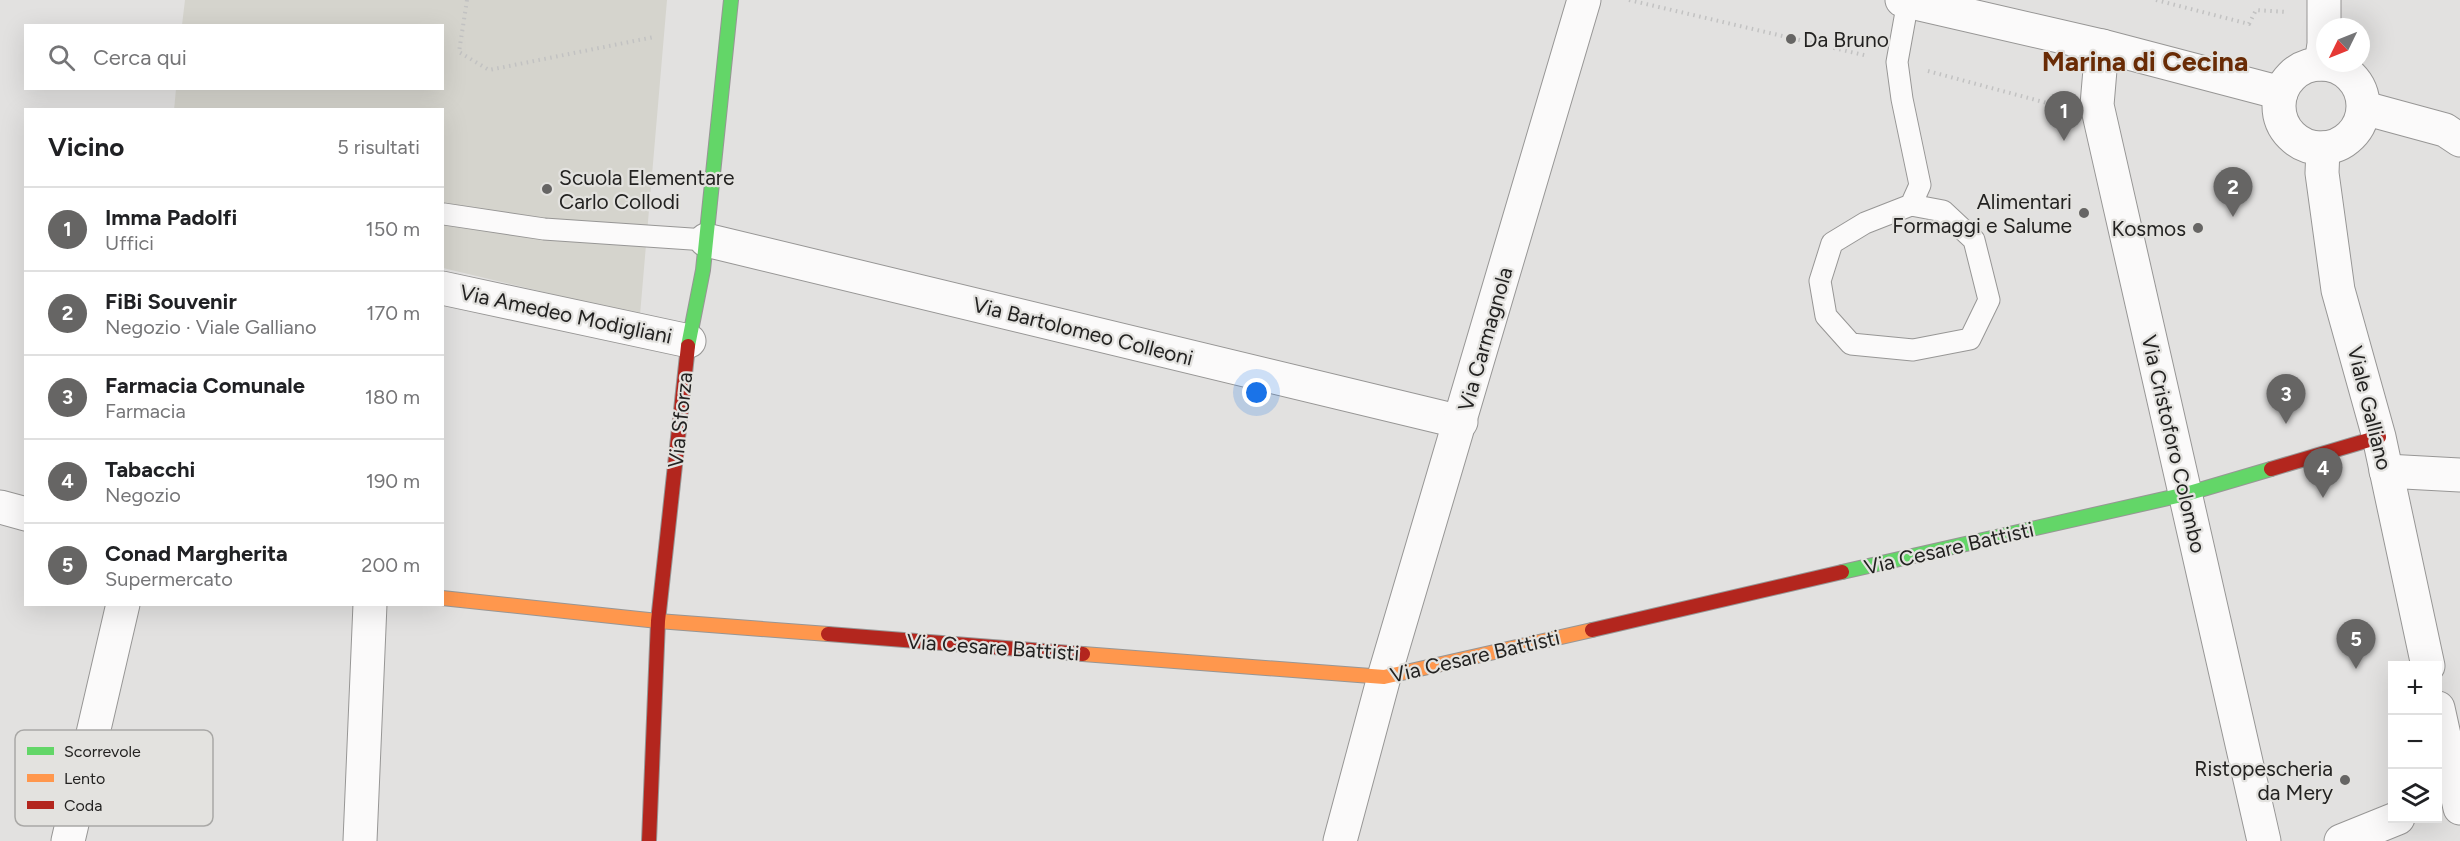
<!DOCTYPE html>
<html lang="it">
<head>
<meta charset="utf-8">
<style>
  :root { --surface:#fff; --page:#f2f2f2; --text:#202124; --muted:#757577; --line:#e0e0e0; --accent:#666564 }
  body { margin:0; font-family:Figtree,sans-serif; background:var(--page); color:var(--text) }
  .controls { position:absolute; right:18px; bottom:18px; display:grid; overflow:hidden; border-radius:0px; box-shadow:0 6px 24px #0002 }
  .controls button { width:54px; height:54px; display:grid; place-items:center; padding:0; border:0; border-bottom:2px solid var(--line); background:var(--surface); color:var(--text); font:30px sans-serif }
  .compass { position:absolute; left:2316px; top:18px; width:54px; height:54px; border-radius:50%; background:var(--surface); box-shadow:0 6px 24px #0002; rotate:227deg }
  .you { position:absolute; left:1257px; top:393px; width:21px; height:21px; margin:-15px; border:4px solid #fff; border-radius:50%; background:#1a73e8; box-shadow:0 0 0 9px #1a73e833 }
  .badge { display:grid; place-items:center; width:39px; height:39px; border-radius:50%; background:var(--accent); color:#fff; font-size:20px; font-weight:700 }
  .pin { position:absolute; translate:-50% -50px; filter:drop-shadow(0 2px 3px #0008) }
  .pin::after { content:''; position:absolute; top:32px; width:21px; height:18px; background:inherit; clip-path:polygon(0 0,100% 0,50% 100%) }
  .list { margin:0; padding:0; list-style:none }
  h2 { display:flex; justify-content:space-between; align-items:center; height:78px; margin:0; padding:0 24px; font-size:26px }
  h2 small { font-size:20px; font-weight:400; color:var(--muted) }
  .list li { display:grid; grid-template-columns:39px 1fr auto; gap:18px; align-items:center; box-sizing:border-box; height:84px; padding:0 24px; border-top:2px solid var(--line) }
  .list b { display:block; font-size:22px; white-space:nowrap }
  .list p { margin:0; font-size:20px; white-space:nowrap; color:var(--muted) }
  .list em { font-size:20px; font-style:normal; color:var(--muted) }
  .icon { flex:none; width:33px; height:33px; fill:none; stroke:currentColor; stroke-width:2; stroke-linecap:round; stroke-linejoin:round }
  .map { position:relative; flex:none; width:2460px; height:841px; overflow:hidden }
  .search { position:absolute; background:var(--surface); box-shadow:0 6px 24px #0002; left:24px; top:24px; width:420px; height:66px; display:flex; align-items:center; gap:15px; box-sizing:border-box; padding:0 21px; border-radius:0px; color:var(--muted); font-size:22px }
  .panel { position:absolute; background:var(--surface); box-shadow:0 6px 24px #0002; left:24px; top:108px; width:420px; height:498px; border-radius:0px }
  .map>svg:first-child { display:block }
</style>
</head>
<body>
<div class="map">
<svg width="2460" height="841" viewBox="0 0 2460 841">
  <rect width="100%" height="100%" fill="#e2e1e0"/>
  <!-- built -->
  <path fill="#d5d4cd" d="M185,0H667L640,315L443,268L442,110H174L176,89L442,88V26L182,25Z"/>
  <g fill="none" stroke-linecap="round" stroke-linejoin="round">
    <defs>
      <g id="lane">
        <path d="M1908,1L1897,62L1902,99L1920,185L1911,205L1865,223L1832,243L1820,281L1826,316L1851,344L1913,350L1970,339L1989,300L1974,240L1943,211L1911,205"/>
        <path d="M444,214L544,229L706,240"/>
      </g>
      <g id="street">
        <path d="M1902,0L2102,46L2281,93"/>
        <path d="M2102,46L2097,105L2264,841"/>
        <path d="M2321,64L2324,44V0"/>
        <circle cx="2321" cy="106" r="42"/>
        <path d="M2364,108L2445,130L2460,140"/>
        <path d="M2323,148L2322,173L2338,290L2379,437L2428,666"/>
        <path d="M706,240L1461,422"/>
        <path d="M442,288L689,341"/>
        <path d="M2386,471L2460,475"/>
        <path d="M0,507L26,514"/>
        <path d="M2438,708L2460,808"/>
        <path d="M68,841L123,604"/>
        <path d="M360,841L370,604"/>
        <path d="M1340,841L1384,677L1584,0"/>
        <path d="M2341,841L2398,818"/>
      </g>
      <g id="fast">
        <path d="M688,346L703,270L731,0"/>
        <path d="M1842,572L2186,494L2271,469"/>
      </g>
      <g id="slow">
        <path d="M442,598L658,621L828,634"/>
        <path d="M1083,654L1384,677L1592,630"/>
      </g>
      <g id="jam">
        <path d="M2271,469L2379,437"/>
        <path d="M1592,630L1842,572"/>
        <path d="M828,634L1083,654"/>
        <path d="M649,841L658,621L688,346"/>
      </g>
    </defs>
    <!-- lane casing -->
    <use href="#lane" stroke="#979695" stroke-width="23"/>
    <!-- street casing -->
    <use href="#street" stroke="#979695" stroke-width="35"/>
    <!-- fast casing -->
    <use href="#fast" stroke="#979695" stroke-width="16"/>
    <!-- slow casing -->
    <use href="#slow" stroke="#979695" stroke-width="16"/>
    <!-- jam casing -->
    <use href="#jam" stroke="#979695" stroke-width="16"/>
    <!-- path -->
    <g stroke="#c2c2c2" stroke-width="4" stroke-dasharray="1.5 4.5" stroke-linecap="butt">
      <path d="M467,0L459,52L489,70L654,37"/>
      <path d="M1629,0L1868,56"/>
      <path d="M2156,0L2249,24L2256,10L2287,12"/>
      <path d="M1928,71L2062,107"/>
    </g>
    <!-- lane -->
    <use href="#lane" stroke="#fbfafa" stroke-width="21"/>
    <!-- street -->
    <use href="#street" stroke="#fbfafa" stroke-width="33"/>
    <!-- fast -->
    <use href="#fast" stroke="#63d668" stroke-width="14"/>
    <!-- slow -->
    <use href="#slow" stroke="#ff974d" stroke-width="14"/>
    <!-- jam -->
    <use href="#jam" stroke="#b3261e" stroke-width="14"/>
  </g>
  <!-- markers -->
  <g fill="#666564" stroke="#e3e2df" stroke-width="2">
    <circle cx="1791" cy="39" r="6"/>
    <circle cx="547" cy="189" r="6"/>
    <circle cx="2084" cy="213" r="6"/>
    <circle cx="2198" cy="228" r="6"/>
    <circle cx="2345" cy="780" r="6"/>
  </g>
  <g text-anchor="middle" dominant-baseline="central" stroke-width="4.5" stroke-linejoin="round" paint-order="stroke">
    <!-- poi labels -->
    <g font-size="21" fill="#232221" stroke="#e3e2df" text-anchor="end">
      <text x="1803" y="39" text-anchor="start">Da Bruno</text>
      <text x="559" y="177" text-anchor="start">Scuola Elementare<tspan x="559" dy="24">Carlo Collodi</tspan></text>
      <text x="2072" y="201">Alimentari<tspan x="2072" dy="24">Formaggi e Salume</tspan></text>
      <text x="2186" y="228">Kosmos</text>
      <text x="2333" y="768">Ristopescheria<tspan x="2333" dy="24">da Mery</tspan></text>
    </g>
    <!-- street labels -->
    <g font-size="21" fill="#232221" stroke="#e3e2df">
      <text transform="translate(566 314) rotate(12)">Via Amedeo Modigliani</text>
      <text transform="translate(1083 331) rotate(14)">Via Bartolomeo Colleoni</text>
      <text transform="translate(1485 339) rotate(-74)">Via Carmagnola</text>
      <text transform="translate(2370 408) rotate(76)">Viale Galliano</text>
      <text transform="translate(680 420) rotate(-84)">Via Sforza</text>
      <text transform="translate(2174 444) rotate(77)">Via Cristoforo Colombo</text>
      <text transform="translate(1949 548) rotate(-13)">Via Cesare Battisti</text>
      <text transform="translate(993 647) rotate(4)">Via Cesare Battisti</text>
      <text transform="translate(1475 656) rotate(-13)">Via Cesare Battisti</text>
    </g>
    <!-- district labels -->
    <g font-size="27" font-weight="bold" fill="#692b05" stroke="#e3e2df">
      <text x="2145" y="61">Marina di Cecina</text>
    </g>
  </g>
  <!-- legend -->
  <rect x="15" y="730" width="198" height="96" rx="9" fill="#e3e2df" stroke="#a9a8a6" stroke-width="1.5"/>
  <rect x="27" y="747" width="27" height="8" fill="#63d668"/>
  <rect x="27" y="774" width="27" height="8" fill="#ff974d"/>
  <rect x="27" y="801" width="27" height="8" fill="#b3261e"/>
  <g font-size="16" fill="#232221">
    <text x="64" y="757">Scorrevole</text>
    <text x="64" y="784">Lento</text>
    <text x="64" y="811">Coda</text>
  </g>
</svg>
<div class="controls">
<button>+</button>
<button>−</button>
<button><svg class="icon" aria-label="layers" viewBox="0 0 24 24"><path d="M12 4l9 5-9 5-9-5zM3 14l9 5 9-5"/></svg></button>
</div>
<svg class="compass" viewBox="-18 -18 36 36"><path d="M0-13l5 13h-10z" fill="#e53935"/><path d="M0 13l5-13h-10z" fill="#757577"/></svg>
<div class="you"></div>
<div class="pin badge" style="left:2064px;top:141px">1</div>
<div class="pin badge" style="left:2233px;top:217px">2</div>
<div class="pin badge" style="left:2286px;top:424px">3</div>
<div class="pin badge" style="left:2323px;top:498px">4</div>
<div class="pin badge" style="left:2356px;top:669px">5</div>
<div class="search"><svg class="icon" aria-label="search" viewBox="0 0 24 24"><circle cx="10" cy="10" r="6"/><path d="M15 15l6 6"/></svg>Cerca qui</div>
<section class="panel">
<h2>Vicino<small>5 risultati</small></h2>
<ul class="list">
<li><span class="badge">1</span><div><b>Imma Padolfi</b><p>Uffici</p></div><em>150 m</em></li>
<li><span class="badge">2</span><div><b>FiBi Souvenir</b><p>Negozio · Viale Galliano</p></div><em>170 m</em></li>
<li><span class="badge">3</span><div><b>Farmacia Comunale</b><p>Farmacia</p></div><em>180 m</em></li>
<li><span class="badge">4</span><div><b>Tabacchi</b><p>Negozio</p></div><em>190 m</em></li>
<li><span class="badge">5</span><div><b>Conad Margherita</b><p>Supermercato</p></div><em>200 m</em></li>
</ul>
</section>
</div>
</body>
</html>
